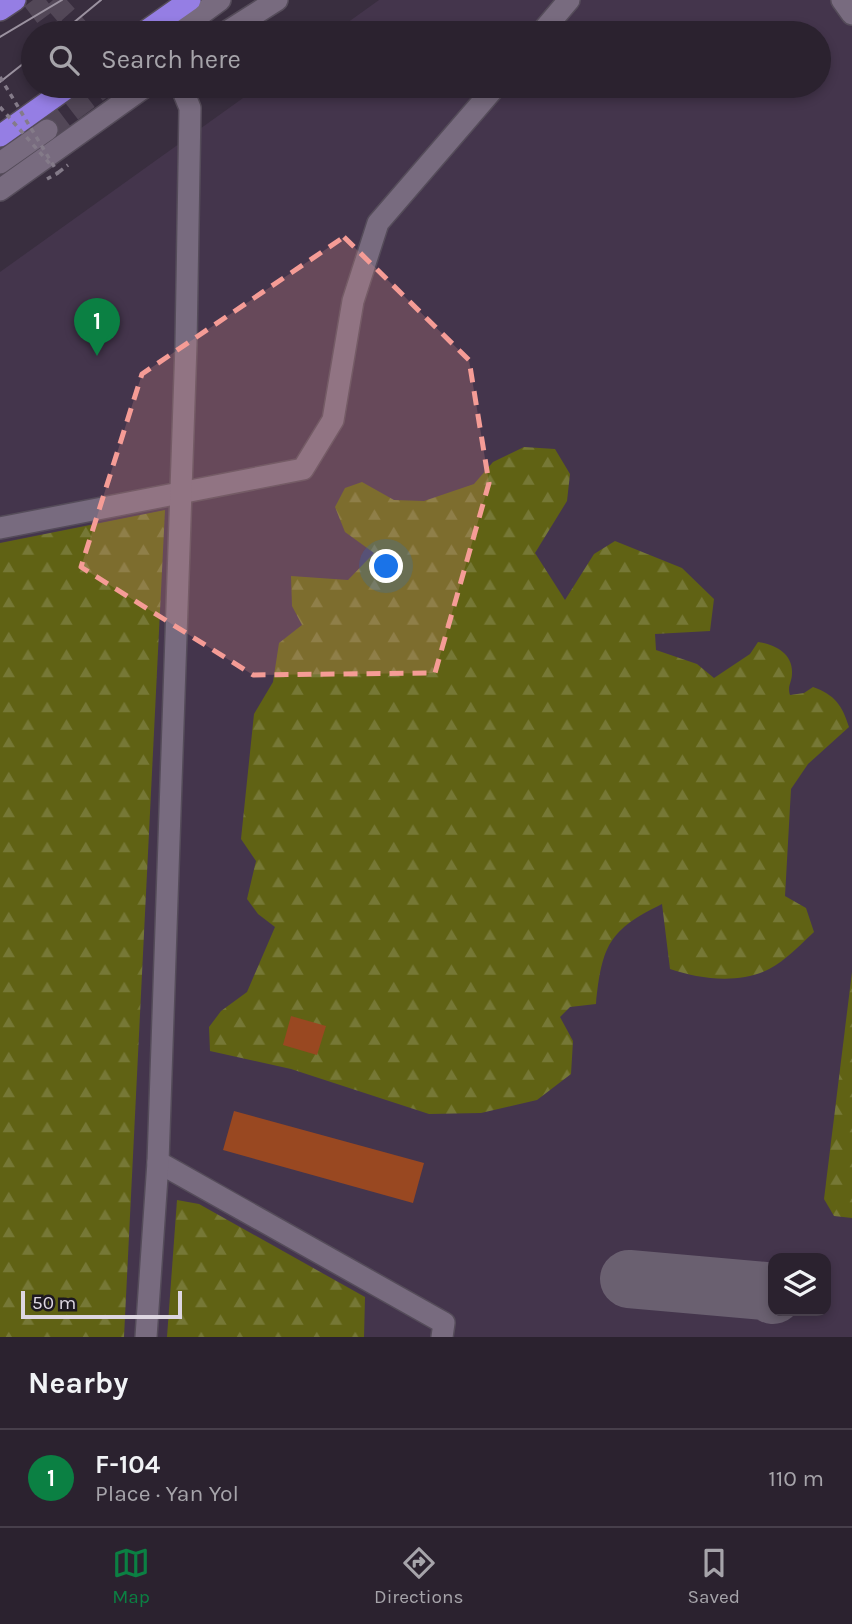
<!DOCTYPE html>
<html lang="en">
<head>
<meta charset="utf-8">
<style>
  :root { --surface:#2b222f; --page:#332a37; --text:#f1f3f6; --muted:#a6a4aa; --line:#473f4b; --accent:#0b8043 }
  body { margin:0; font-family:Karla,sans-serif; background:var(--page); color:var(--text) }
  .controls { position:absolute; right:21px; bottom:21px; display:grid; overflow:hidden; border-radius:14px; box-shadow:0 4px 10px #0003 }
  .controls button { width:63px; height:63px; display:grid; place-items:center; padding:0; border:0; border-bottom:2px solid var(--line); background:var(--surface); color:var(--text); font:35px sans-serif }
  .scale { position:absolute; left:21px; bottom:18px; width:161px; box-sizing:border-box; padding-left:7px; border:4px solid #ddd6e1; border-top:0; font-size:19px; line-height:24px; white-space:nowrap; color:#ddd6e1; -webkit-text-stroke:5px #1d1820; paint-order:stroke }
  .you { position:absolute; left:387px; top:567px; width:24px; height:24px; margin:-18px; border:5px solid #fff; border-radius:50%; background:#1a73e8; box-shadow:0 0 0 10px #1a73e833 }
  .badge { display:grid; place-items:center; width:46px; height:46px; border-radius:50%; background:var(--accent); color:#fff; font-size:23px; font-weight:700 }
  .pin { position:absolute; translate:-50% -58px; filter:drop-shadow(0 2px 4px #0008) }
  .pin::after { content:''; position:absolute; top:37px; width:24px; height:21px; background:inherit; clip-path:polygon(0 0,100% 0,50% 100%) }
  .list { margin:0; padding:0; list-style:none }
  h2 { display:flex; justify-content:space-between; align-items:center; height:91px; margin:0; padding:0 28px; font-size:30px }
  h2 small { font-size:23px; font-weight:400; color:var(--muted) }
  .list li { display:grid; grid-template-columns:46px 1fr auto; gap:21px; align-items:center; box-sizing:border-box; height:98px; padding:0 28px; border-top:2px solid var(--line) }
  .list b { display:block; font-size:26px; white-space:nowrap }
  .list p { margin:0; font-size:23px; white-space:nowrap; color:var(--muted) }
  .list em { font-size:23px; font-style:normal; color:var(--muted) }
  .icon { flex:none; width:38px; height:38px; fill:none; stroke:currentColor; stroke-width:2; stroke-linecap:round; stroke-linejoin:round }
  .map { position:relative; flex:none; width:852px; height:1337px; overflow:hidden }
  .search { position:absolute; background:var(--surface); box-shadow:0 4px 10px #0003; left:21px; right:21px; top:21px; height:77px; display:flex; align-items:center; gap:18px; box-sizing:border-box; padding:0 24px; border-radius:38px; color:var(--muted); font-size:26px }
  .sheet { height:189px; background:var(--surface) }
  nav { display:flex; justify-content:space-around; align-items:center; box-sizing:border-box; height:98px; border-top:2px solid var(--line); background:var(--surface); font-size:19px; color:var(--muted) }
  nav a { display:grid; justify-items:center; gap:4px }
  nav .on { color:var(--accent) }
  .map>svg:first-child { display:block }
</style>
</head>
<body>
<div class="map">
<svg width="852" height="1337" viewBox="0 0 852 1337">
  <defs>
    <pattern id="forest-firs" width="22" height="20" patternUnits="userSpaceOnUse" patternTransform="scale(1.75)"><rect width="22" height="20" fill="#606214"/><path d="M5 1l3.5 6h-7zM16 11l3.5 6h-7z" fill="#767836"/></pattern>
  </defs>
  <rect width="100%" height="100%" fill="#392e3f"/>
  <!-- built -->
  <path fill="#44354c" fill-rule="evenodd" d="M379,0H852V1337H0V272L260,86H819V33H333ZM773,1258H826V1311H773Z"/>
  <!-- forest -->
  <g fill="url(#forest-firs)">
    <path d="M524,447L555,449L570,474L567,501L535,553L565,600L594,554L615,541L682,568L714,599L710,631L655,634L656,650L697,664L714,678L750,654L758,642C774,644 793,653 792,673C792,683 787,685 790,695L804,693L813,687C835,695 842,705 849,727L808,764L791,789L785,896L806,908L814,932C802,943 790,956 776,965C746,985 702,980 670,969L662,904C609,930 602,945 596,1004L570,1007L560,1017L573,1041L571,1074L537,1100L481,1113L429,1114L291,1069L210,1051L209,1027L221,1011L247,992L275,927L258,914L247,899L256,861L241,839L254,714L273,682L279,643L302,625L292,606L291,576L348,580L374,553L345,532L335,507L345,488L362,482L394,500L424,501L474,484L493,462Z"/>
    <path d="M165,510L124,1337H0V543Z"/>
    <path d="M852,972V1218L834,1216L824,1199Z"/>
    <path d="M177,1200L199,1204L365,1297L364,1337H167Z"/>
  </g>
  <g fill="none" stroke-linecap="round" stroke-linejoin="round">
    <!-- taxiway -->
    <path stroke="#6a6070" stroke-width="58" d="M629,1279L765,1291L773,1295"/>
  </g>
  <!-- building -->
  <g fill="#994821">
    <path d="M291,1016L326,1026L317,1055L283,1045Z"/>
    <path d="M234,1111L424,1163L413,1203L223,1150Z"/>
  </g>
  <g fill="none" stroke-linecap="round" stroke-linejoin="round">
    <!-- minor-tunnel -->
    <g stroke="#524757" stroke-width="21" stroke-dasharray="21 10" stroke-linecap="butt">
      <path d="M33,0L58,33"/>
      <path d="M53,0L82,33"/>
      <path d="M47,130L101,89L99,86"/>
    </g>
    <defs>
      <g id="minor">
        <path d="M842,0L852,14"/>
        <path d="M175,33L220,0"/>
        <path d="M225,33L277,0"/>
        <path d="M541,33L569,0"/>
        <path d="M0,163L47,130"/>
        <path d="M0,190L146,86"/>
        <path d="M0,528L303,469L333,420L353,301L378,223L496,86"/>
        <path d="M158,1162L444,1323L442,1337"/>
        <path d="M146,1337L158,1162L186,344L190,108L181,86"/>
      </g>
      <g id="highway">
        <path d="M0,10L15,0"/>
        <path d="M143,33L190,0"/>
        <path d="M0,136L70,86"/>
      </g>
    </defs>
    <!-- minor casing -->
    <use href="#minor" stroke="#554c5a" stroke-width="24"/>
    <!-- highway casing -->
    <use href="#highway" stroke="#554c5a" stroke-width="24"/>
    <!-- minor -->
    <use href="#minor" stroke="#786b7f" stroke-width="21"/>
    <!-- highway -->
    <use href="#highway" stroke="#957ee4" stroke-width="21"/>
    <!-- tram -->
    <g stroke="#9b92a0" stroke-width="2">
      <path d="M61,33L101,0"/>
      <path d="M0,37L62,0"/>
      <path d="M0,82L33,56"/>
    </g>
    <!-- path-bridge -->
    <g stroke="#847b89" stroke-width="3.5" stroke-dasharray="5 5" stroke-linecap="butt">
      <path d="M0,77L58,173L47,179"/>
      <path d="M0,107L51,165"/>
      <path d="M59,172L68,165"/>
    </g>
  </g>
  <!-- marked area -->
  <path fill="#f59c96" fill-opacity="0.2" stroke="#f59c96" stroke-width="5" stroke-dasharray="14 9" stroke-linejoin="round" d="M344,237L469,360L489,483L435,673L253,675L81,567L142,374Z"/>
</svg>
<div class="controls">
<button><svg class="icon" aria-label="layers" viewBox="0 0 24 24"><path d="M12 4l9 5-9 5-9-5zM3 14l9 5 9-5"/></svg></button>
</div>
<div class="scale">50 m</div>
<div class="you"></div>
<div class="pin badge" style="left:97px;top:356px">1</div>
<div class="search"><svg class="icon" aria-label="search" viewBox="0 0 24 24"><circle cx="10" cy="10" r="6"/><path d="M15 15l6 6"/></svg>Search here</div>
</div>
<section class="sheet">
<h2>Nearby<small></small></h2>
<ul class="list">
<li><span class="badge">1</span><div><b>F-104</b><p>Place · Yan Yol</p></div><em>110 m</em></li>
</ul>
</section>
<nav>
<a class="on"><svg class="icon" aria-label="map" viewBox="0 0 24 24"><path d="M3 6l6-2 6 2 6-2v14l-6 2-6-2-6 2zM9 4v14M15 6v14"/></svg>Map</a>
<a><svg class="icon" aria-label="directions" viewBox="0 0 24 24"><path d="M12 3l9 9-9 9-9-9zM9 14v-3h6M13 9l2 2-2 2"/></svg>Directions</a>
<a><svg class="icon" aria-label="saved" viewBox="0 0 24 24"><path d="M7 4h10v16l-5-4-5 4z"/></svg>Saved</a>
</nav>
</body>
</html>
